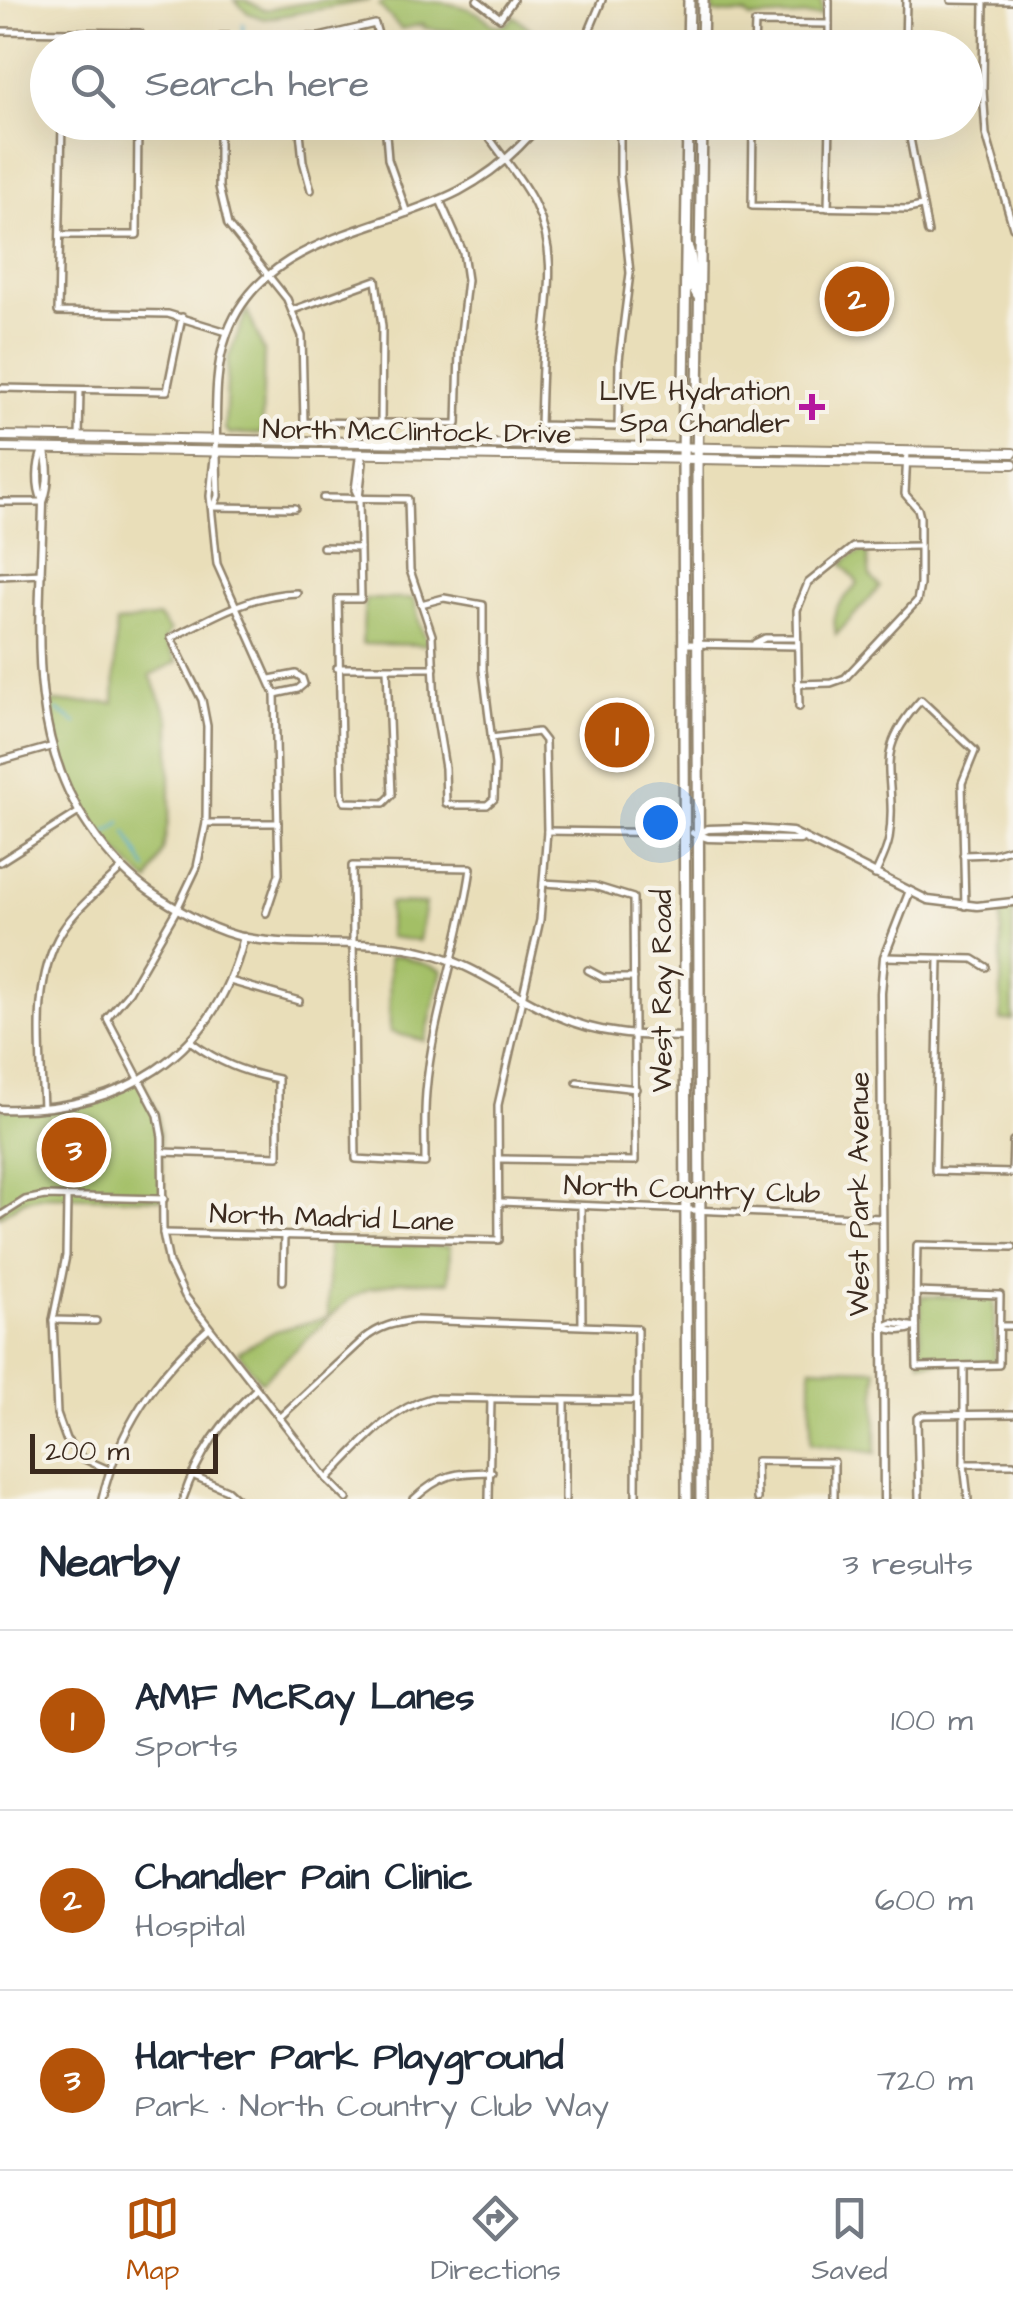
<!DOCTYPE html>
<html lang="en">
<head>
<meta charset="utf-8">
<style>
  :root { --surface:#fff; --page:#f6f6f7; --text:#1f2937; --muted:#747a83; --line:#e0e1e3; --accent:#b45309 }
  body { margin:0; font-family:"Architects Daughter",sans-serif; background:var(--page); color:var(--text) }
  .scale { position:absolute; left:30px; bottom:25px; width:188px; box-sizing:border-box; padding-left:10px; border:5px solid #3b2a1e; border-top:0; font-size:28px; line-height:35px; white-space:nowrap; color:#3b2a1e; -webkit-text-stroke:8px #f7f3e8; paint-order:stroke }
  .you { position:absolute; left:660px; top:822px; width:35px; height:35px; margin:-25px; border:8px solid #fff; border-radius:50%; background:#1a73e8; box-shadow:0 0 0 15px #1a73e833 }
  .badge { display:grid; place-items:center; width:65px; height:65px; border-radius:50%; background:var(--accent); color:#fff; font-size:32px; font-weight:700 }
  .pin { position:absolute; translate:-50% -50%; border:5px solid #fff; box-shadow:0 2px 10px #0006 }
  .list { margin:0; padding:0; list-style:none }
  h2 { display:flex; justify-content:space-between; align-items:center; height:130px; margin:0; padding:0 40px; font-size:42px }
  h2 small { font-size:32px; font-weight:400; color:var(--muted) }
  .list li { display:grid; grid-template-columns:65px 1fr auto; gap:30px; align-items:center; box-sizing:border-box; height:180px; padding:0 40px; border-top:2px solid var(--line) }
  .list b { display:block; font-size:38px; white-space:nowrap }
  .list p { margin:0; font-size:32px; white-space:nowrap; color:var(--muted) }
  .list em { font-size:32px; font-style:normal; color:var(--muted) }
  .icon { flex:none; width:55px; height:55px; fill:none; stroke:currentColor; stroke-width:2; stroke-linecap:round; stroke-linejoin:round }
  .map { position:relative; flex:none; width:1013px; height:1499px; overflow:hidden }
  .search { position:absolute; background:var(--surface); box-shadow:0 10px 40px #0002; left:30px; right:30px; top:30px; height:110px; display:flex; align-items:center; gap:25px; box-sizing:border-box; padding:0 35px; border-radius:55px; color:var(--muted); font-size:38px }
  .sheet { height:670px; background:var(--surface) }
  nav { display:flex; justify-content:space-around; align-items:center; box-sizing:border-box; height:140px; border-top:2px solid var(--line); background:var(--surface); font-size:28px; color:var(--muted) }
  nav a { display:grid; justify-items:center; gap:5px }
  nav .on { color:var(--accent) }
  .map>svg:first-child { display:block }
</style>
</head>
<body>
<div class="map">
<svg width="1013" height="1499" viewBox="0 0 1013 1499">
  <rect width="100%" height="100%" fill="#f7f3e8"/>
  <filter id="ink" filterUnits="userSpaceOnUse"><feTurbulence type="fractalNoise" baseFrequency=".01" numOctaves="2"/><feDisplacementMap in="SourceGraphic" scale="20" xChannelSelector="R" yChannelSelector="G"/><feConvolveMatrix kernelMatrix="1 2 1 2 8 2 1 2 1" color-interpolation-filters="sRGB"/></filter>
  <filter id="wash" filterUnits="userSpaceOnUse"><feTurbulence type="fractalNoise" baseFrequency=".0048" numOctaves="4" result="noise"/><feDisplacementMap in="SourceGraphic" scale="40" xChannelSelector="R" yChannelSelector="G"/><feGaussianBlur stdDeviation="2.25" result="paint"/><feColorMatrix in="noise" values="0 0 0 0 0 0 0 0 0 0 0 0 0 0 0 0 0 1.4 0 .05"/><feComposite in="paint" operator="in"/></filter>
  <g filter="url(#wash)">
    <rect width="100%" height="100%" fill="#e9deb9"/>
    <!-- green -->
    <g fill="#a3bf66" stroke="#6f7442" stroke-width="2.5">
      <path d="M234,0H245L264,10L325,0H371L264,19L248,13Z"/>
      <path d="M387,0C421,0 472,0 491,24C502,28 507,26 514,16L541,37L566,47H515L458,32L424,28V24L401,29L379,5Z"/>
      <path d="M713,0H822V15L750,18L746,14L713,13Z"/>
      <path d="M247,310L264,351L262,434H230L225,429L228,359Z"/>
      <path d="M867,550L870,576L880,587L836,635C830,604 841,605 858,583L842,564L851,556Z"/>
      <path d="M365,599H414L420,625L429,645L362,644Z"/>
      <path d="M159,617L170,631L164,641L177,662L150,675L170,720V810L163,851L149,882C92,835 60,775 48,702L114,703L116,623Z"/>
      <path d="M389,903L425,904L419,941L389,937Z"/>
      <path d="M1013,909V1020H1001V911Z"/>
      <path d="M401,956L442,970L425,1041L390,1032L389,957Z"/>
      <path d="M141,1079L158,1115L164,1199L45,1196L25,1200L0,1216V1109L60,1108Z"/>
      <path d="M328,1242L450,1246L449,1282L400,1281L369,1289L349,1299L261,1382L238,1352L276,1331L328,1317Z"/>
      <path d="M921,1296L994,1298L995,1362H920Z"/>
      <path d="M811,1367L876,1369V1453L811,1443Z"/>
    </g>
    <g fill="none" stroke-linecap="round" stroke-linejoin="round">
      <!-- stream -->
      <g stroke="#4cabcb" stroke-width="2.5">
        <path d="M243,32V24"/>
        <path d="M57,710L76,723"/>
        <path d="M126,832L147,870"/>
        <path d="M102,837L121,822"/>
      </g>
    </g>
  </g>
  <g filter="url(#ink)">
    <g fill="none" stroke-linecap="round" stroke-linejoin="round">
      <defs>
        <g id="minor">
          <path d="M477,0L500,18L513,0"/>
          <path d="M829,0V48"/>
          <path d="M951,0L1013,1"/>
          <path d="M984,1L983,90L986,134L1013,227"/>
          <path d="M0,31L140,33V48"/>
          <path d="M62,48V32"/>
          <path d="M221,48V36L319,37L375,24L382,48"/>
          <path d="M582,48L602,0"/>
          <path d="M754,48L755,23L829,24"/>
          <path d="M905,48L906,0"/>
          <path d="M62,122L58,312L168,314L227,332"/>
          <path d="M219,122V187L228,225L287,299L302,336L304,422L457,424L459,351L467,280L463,252L440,200"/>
          <path d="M299,122L303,161L311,190"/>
          <path d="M385,122L388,159L407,213"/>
          <path d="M479,122C496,151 521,175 535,205C557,251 549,293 544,341C541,369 541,397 540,425L618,427L619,360L630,273L620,176V131L584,122"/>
          <path d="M753,122L752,206L908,209L922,206"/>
          <path d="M907,122L928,233"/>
          <path d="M828,208L830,122"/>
          <path d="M60,235H137L138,122"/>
          <path d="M293,310L376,280L382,327L381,423"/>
          <path d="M0,388L167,391L182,317"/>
          <path d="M79,438L80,391"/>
          <path d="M216,439L210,496L217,564L275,694L279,874L266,913"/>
          <path d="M360,453L363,463L359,498L361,599H338L342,794L345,802L384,803L392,795L387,669"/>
          <path d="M359,458L355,490L359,498"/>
          <path d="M323,498L408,499L410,570L432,635L435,707L445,768L446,803L452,805H487L494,799L495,765L483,670V605L444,598L421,604"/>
          <path d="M0,502H43"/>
          <path d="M215,504L218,496L217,456"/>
          <path d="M213,507L295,508"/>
          <path d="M323,547L360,548"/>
          <path d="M0,576L42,574"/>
          <path d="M297,593C250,594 212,617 171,638L202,700L207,726L206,823L197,867L177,909L129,992L107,1018L158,1115L162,1137L163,1233L169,1263L185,1296L327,1479L347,1499"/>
          <path d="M755,643L765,638H796"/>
          <path d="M686,644L797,646"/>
          <path d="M337,668H434"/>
          <path d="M270,679L296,674L302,678L304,684L298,689L275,694"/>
          <path d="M798,684L831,683L845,678L917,601L920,585V517L918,509L905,494L907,452"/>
          <path d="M799,707L797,610L808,583L853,547L920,546"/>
          <path d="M0,761L50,747"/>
          <path d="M206,823H278"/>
          <path d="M547,831L684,833"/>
          <path d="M963,855L993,854L1013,848"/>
          <path d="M0,862L79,812"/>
          <path d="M352,866L471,868C461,943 432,1016 426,1092C424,1115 425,1139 425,1163L356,1159Z"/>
          <path d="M875,875C880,864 887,851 889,839C899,775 868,757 921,700L975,751L962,783L965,906"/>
          <path d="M884,957L973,959L986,967"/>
          <path d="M939,959L935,1171L1013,1173"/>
          <path d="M588,970L603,978H634"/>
          <path d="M230,981L299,1001"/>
          <path d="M577,1082L636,1089"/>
          <path d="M43,1108C41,1052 31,981 62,931C77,907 102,888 122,868"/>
          <path d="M162,1152L278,1156V1079C243,1072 219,1063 190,1041"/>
          <path d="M499,1159L635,1161L633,898L594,886L543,883"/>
          <path d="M1012,1173L1013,1141"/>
          <path d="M67,1198L66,1256L53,1320L57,1414L66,1439L82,1458L109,1470"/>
          <path d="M501,1202L882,1218"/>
          <path d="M581,1206L582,1325"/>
          <path d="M0,1216L25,1200L45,1196L164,1199"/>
          <path d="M163,1233L499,1240L498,1105L540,920L547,831L545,741L538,732L491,738"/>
          <path d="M283,1281L284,1236"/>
          <path d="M916,1292L1000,1295L999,1365L917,1367C916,1326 916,1286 917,1245L1013,1247"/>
          <path d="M53,1320L96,1321"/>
          <path d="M999,1326H1013"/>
          <path d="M882,1327C894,1332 904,1332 916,1327"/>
          <path d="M882,1327L892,1323L916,1327"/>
          <path d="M964,1366V1464L968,1499"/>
          <path d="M565,1402V1499"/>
          <path d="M279,1418L364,1339C380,1326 394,1323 415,1320L637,1328L636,1499"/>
          <path d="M964,1464H1013"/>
          <path d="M192,1475L227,1490L237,1499"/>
          <path d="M327,1479C358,1448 388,1409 431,1398L637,1401"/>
          <path d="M102,1499C119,1428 155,1376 209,1328"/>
          <path d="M183,1499C198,1454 222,1421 256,1389"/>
          <path d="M414,1499C442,1473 455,1473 492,1472"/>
          <path d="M489,1499L491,1399"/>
          <path d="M757,1499L756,1461L834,1462V1499"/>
          <path d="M919,1499L917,1418L923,1415L1013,1414"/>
        </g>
        <g id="tertiary">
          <path d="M216,439C216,404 215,367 227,334C262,237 380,232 459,191C491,174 519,150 541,122"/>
          <path d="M44,448C49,465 49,485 43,502C41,613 23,731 89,827C107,854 129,879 158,897C185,914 215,932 247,938C307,949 370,937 429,953C475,965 515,997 558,1016C599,1035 641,1036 685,1037"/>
          <path d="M43,501C36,486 37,465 43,450"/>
          <path d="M693,833L708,838L800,840"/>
          <path d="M699,833L708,829L743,828L792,832L928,900L977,906L1013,902"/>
          <path d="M0,1109C119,1113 214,1058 244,937"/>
          <path d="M884,1499L881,993L884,957L909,893"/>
        </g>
        <g id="secondary">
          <path d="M0,436L1013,453"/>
          <path d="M0,448L1013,464"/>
        </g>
        <g id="primary">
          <path d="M688,48L689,0"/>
          <path d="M702,48L703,0"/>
          <path d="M687,246C696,263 687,283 699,297"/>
          <path d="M687,1499L683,458L688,122"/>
          <path d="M701,1499L697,469L702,122"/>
        </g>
      </defs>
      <!-- minor casing -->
      <use href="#minor" stroke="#92846c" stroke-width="10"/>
      <!-- tertiary casing -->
      <use href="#tertiary" stroke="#92846c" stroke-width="11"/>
      <!-- secondary casing -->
      <use href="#secondary" stroke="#92846c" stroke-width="12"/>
      <!-- primary casing -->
      <use href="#primary" stroke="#92846c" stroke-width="14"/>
      <!-- minor -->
      <use href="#minor" stroke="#fff" stroke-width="5"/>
      <!-- tertiary -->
      <use href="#tertiary" stroke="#fff" stroke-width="6"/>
      <!-- secondary -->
      <use href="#secondary" stroke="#fff" stroke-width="8"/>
      <!-- primary -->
      <use href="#primary" stroke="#fff" stroke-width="9"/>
    </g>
  </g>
  <!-- markers -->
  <path fill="#b5179e" stroke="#f7f3e8" stroke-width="4" d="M807 392h10v10h10v10h-10v10h-10v-10h-10v-10h10z"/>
  <g text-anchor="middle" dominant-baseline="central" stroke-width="9" stroke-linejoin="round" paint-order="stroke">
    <!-- poi labels -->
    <g font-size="28" fill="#3b2a1e" stroke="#f7f3e8" text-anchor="end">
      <text x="790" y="391">LIVE Hydration<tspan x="790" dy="32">Spa Chandler</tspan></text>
    </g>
    <!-- street labels -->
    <g font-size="28" fill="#3b2a1e" stroke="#f7f3e8">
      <text transform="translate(417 432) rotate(1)">North McClintock Drive</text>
      <text transform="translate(662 991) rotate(-90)">West Ray Road</text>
      <text transform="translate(692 1190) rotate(2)">North Country Club</text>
      <text transform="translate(859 1194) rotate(-90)">West Park Avenue</text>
      <text transform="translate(332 1218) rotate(2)">North Madrid Lane</text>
    </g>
  </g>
</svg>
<div class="scale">200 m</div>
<div class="you"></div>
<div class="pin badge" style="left:617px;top:735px">1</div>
<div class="pin badge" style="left:857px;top:299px">2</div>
<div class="pin badge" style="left:74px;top:1150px">3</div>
<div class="search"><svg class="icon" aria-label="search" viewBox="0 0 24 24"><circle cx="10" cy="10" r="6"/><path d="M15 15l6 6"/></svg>Search here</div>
</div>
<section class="sheet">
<h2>Nearby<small>3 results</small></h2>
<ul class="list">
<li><span class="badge">1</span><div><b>AMF McRay Lanes</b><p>Sports</p></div><em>100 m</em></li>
<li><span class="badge">2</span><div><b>Chandler Pain Clinic</b><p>Hospital</p></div><em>600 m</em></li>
<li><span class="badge">3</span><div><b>Harter Park Playground</b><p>Park · North Country Club Way</p></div><em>720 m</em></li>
</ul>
</section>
<nav>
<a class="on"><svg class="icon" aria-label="map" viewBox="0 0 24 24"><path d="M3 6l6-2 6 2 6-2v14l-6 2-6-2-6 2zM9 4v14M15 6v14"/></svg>Map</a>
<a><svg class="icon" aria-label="directions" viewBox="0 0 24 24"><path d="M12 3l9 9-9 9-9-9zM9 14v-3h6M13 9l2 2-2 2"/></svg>Directions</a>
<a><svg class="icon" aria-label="saved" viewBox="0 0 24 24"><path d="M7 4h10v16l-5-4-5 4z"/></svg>Saved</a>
</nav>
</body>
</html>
